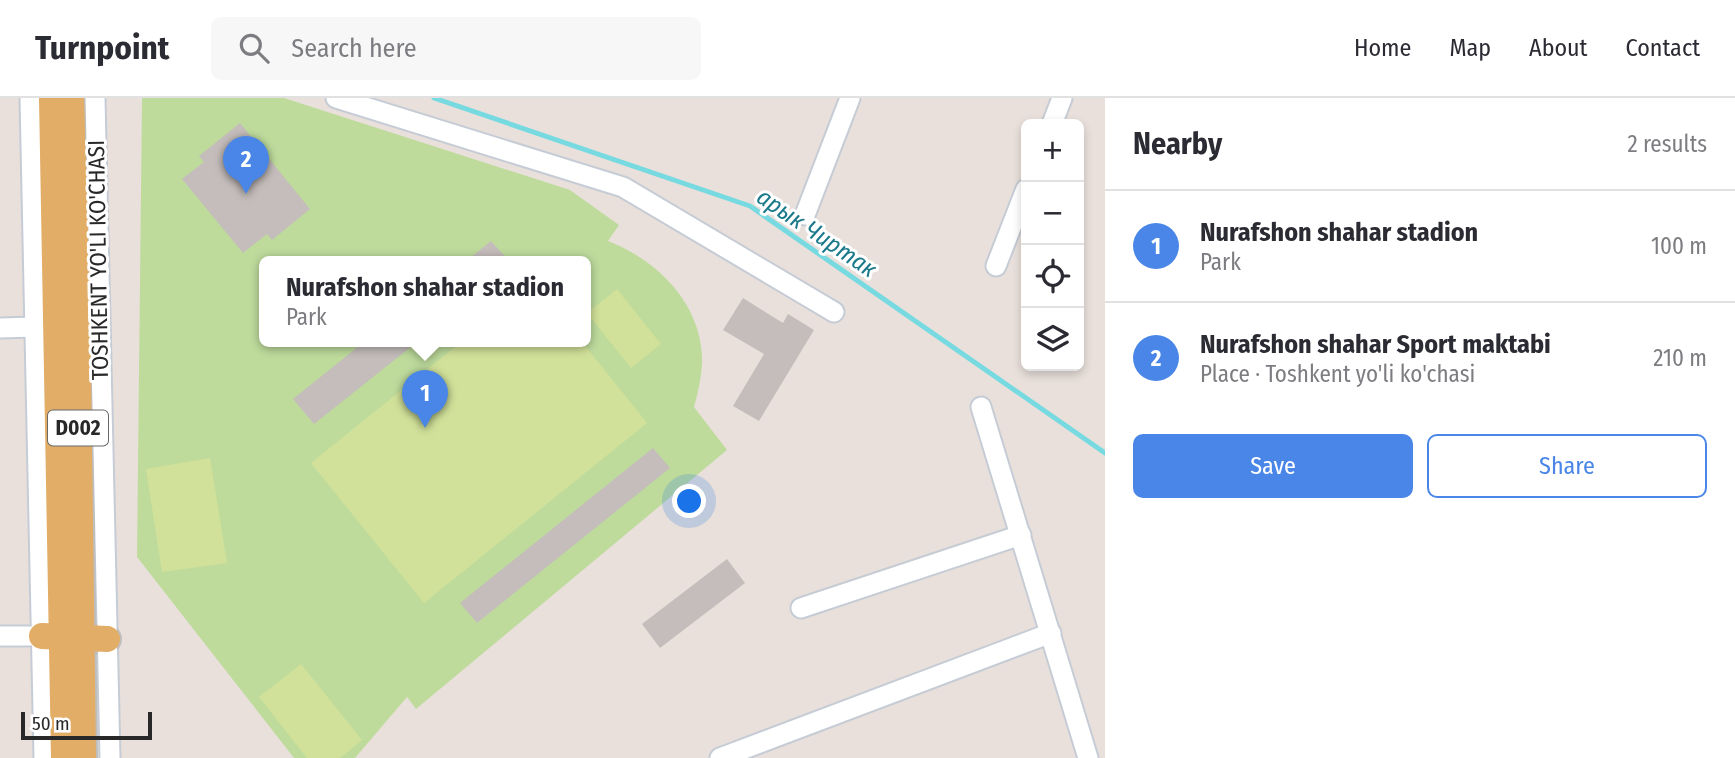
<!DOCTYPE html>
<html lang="en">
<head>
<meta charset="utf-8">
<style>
  :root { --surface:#fff; --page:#f7f7f7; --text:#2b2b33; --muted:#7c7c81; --line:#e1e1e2; --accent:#4a86e7 }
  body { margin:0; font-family:"Fira Sans Condensed",sans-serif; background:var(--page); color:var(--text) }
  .controls { position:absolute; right:21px; top:21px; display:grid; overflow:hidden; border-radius:10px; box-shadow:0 4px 10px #0003 }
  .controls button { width:63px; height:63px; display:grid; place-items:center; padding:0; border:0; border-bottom:2px solid var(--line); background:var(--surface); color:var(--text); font:35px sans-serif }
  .scale { position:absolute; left:21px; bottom:18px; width:131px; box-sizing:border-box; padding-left:7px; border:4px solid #282828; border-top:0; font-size:19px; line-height:24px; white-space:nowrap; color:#282828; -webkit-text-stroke:5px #fff; paint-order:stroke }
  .you { position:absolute; left:690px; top:404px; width:24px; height:24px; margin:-18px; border:5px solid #fff; border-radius:50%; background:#1a73e8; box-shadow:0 0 0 10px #1a73e833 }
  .badge { display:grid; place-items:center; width:46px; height:46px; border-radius:50%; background:var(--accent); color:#fff; font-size:23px; font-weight:700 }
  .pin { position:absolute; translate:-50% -58px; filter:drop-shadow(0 2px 4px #0008) }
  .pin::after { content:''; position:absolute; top:37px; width:24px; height:21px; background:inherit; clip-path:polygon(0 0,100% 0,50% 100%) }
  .popup { position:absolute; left:259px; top:158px; width:332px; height:91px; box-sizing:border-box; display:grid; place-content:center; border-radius:10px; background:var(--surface); filter:drop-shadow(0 2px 5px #0005); font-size:23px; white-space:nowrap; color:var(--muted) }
  .popup b { font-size:26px; color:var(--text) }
  .popup::after { content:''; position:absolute; left:50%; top:100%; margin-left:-14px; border:14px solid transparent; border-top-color:var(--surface) }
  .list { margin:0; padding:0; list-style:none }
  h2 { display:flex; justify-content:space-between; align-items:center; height:91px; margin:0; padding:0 28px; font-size:30px }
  h2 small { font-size:23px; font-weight:400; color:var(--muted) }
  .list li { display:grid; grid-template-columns:46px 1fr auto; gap:21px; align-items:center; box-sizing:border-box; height:112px; padding:0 28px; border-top:2px solid var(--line) }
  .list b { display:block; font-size:26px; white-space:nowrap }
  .list p { margin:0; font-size:23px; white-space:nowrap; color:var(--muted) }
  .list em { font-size:23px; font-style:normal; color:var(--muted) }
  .actions { display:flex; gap:14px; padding:21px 28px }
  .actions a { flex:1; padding:16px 0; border:2px solid var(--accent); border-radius:10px; text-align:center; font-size:24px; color:var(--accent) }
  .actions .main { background:var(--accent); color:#fff }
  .icon { flex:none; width:38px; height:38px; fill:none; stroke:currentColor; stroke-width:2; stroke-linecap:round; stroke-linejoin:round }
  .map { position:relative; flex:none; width:1105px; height:660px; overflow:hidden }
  header { display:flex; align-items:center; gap:42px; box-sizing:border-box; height:98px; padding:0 35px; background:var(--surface); border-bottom:2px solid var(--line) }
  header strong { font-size:33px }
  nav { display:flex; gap:38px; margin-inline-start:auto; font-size:24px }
  .search { width:490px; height:63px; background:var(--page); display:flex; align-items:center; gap:18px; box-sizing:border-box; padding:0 24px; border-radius:10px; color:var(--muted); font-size:26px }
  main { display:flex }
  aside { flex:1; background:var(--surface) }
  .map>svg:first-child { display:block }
</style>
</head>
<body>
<header>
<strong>Turnpoint</strong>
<div class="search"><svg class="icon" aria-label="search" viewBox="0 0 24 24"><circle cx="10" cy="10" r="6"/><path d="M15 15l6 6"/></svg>Search here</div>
<nav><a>Home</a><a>Map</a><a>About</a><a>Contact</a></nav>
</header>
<main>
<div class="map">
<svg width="1105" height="660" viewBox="0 0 1105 660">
  <rect width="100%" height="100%" fill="#e9e0db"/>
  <!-- green -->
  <path fill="#bedb9c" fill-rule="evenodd" d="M142,0H284L570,92L619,127L608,143C658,162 704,208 702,266C701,281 698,295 694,309L727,352L416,611L407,599L355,660H294L137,459ZM264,164H586V244H264Z"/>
  <!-- pitch -->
  <g fill="#d1e199">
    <path d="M617,191L661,246L631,270L587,215Z"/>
    <path d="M461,244H582L647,325L424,505L311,365Z"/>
    <path d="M210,360L227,465L162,474L146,371Z"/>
    <path d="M301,566L362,642L340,660H307L259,599Z"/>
  </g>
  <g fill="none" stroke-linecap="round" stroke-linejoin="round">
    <!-- stream -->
    <path stroke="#78dae1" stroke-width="5" d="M434,0L750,108L1105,355"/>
  </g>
  <!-- building -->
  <g fill="#c4bdbb">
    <path d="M240,25L310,111L272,142L267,136L243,155L182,81L204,64L199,58Z"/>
    <path d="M491,143L510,164H465Z"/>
    <path d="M743,200L783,225L788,216L814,232L759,323L733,308L764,256L723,232Z"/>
    <path d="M364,244H417L314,326L293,301Z"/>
    <path d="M653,350L670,370L477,525L460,505Z"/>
    <path d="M727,461L745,485L660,550L642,526Z"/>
  </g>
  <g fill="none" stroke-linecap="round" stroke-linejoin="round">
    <defs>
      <g id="minor">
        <path d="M30,0L44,660"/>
        <path d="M95,0L110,660"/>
        <path d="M336,0L623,89L834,214"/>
        <path d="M1052,26L1062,0"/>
        <path d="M805,117L850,0"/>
        <path d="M996,168L1026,91"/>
        <path d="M0,230L35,229"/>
        <path d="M981,309L1088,660"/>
        <path d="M801,510L1021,437"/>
        <path d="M0,538H42"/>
        <path d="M720,660L1051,535"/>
      </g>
      <g id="major">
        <path d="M52,0L64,660"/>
        <path d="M71,0L77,197L83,660"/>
        <path d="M42,538L107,541"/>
      </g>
    </defs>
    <!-- minor casing -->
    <use href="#minor" stroke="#c6ccd5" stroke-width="23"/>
    <!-- major casing -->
    <use href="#major" stroke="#bebebe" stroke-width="30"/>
    <!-- minor -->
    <use href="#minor" stroke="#fff" stroke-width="19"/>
    <!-- major -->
    <use href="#major" stroke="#e2ad67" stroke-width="26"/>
  </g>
  <g text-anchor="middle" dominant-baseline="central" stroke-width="6" stroke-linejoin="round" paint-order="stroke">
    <!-- shield labels -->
    <rect fill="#fff" stroke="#686868" stroke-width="2" x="48" y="312.5" width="60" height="35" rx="5"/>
    <g font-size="21" font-weight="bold" fill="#282828">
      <text x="78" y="330">D002</text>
    </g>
    <!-- street labels -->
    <g font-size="23" fill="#282828" stroke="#fff">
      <text transform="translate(98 162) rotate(-91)">TOSHKENT YO'LI KO'CHASI</text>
    </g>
    <!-- water labels -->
    <g font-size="24" font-style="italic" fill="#1a798a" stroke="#fff">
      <text transform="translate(817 135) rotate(34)">арык Чиртак</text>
    </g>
  </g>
</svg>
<div class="controls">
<button>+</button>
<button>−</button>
<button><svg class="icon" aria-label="locate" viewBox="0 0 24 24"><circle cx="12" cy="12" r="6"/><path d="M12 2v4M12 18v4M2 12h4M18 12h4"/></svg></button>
<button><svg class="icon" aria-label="layers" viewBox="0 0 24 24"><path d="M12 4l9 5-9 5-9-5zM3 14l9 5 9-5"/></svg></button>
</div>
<div class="scale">50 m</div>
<div class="you"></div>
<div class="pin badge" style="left:425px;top:330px">1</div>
<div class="popup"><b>Nurafshon shahar stadion</b>Park</div>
<div class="pin badge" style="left:246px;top:96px">2</div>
</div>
<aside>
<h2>Nearby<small>2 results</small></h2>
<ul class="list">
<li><span class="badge">1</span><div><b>Nurafshon shahar stadion</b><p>Park</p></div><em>100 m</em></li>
<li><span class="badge">2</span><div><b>Nurafshon shahar Sport maktabi</b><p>Place · Toshkent yo'li ko'chasi</p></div><em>210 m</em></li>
</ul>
<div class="actions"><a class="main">Save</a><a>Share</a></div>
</aside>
</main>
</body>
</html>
